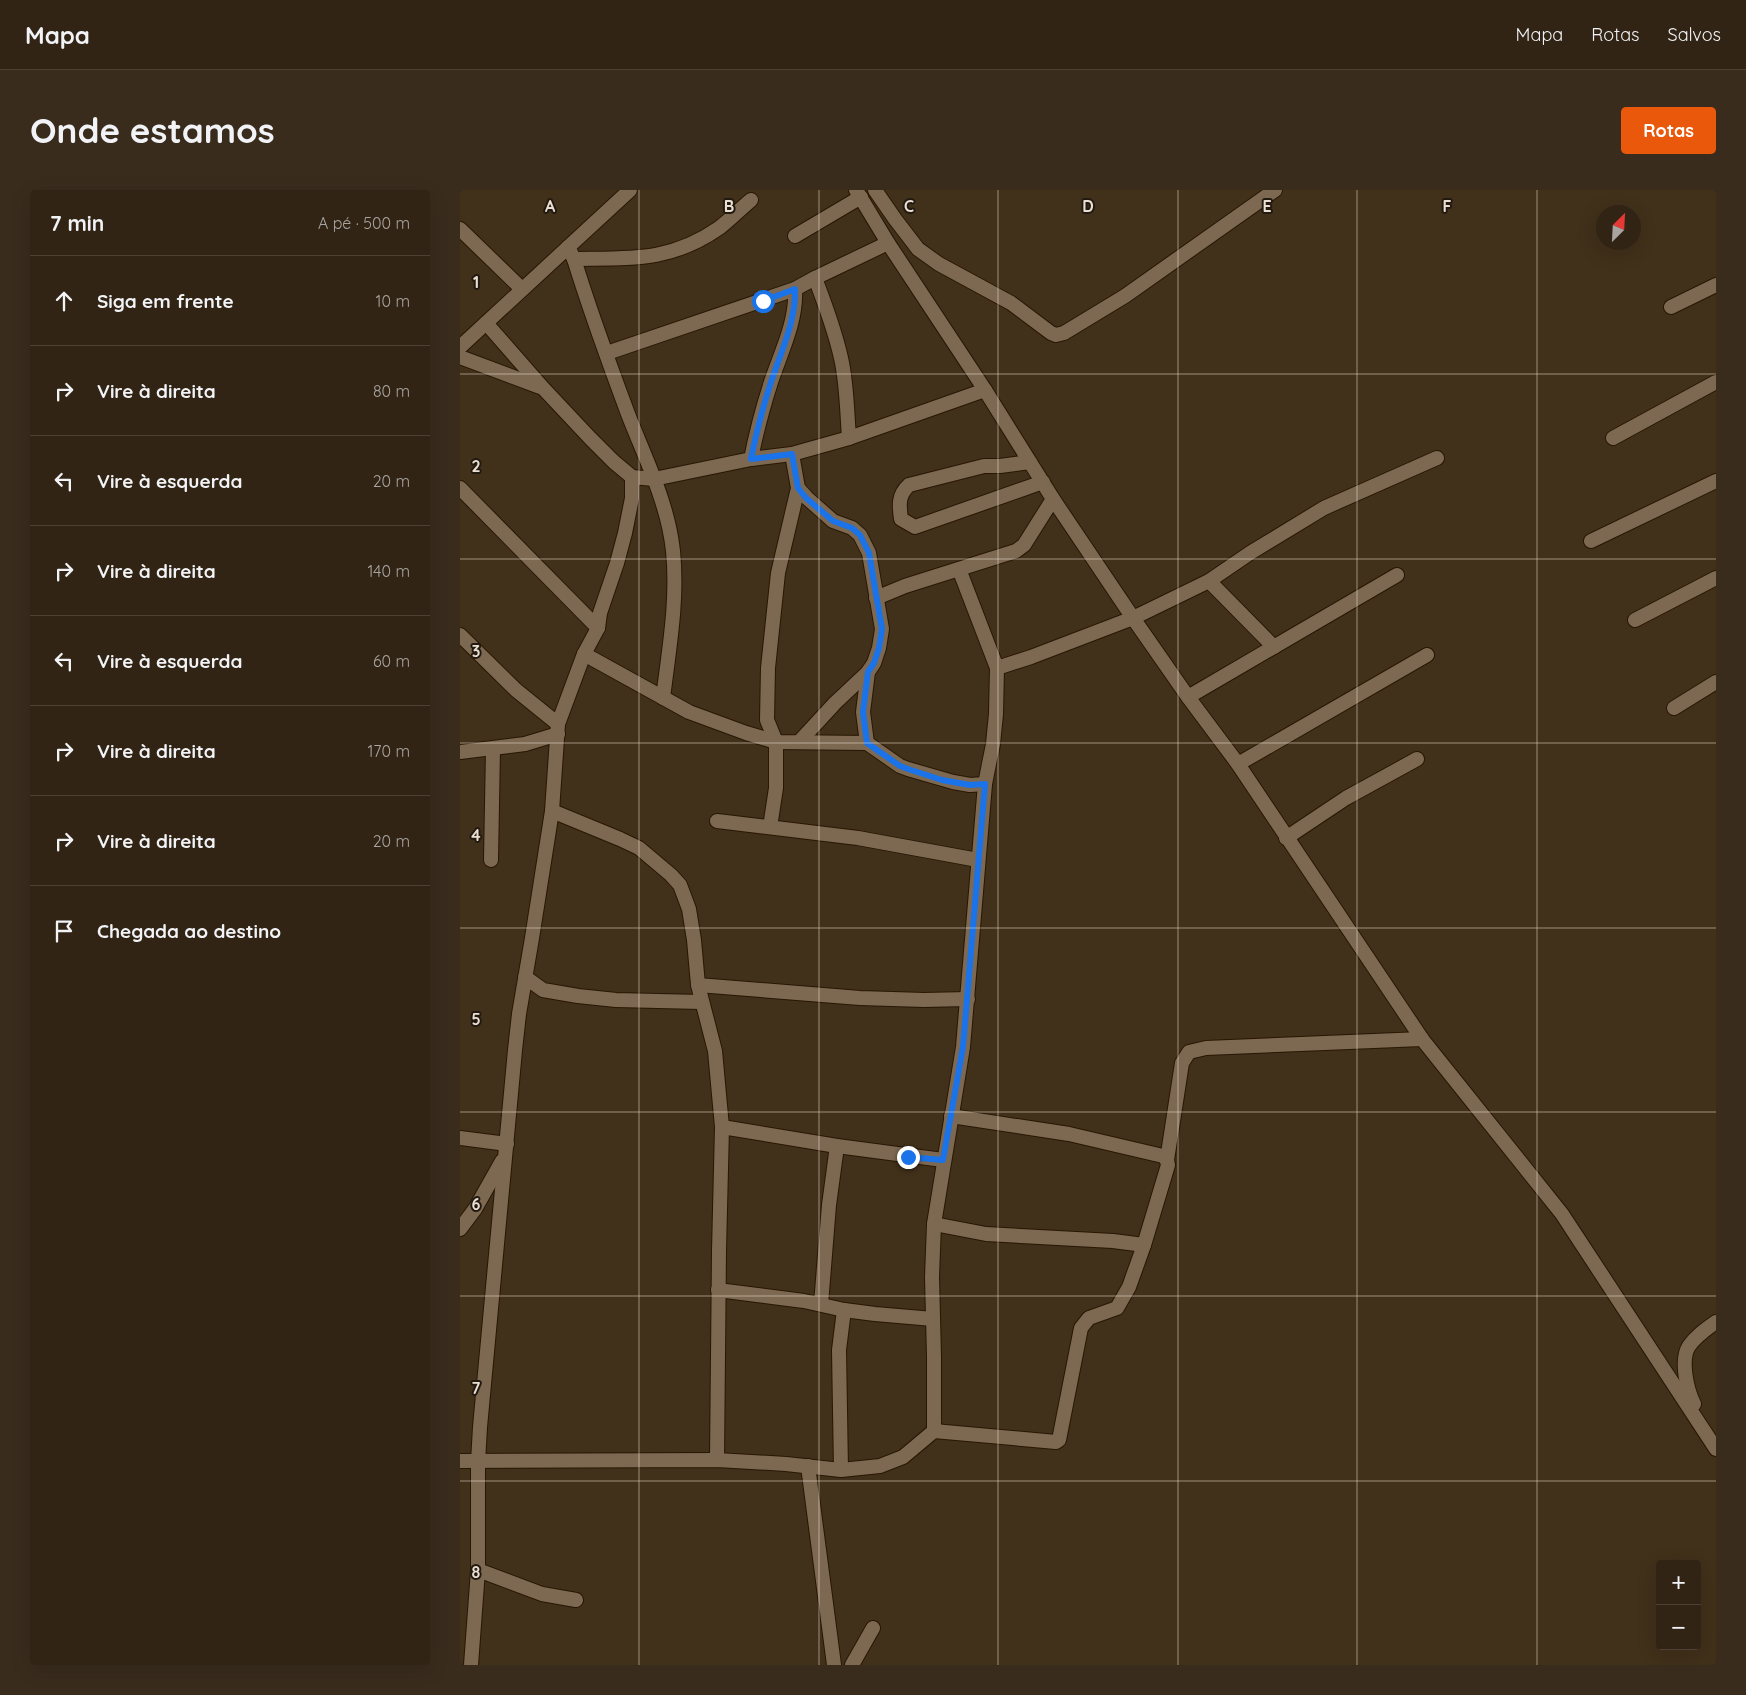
<!DOCTYPE html>
<html lang="pt">
<head>
<meta charset="utf-8">
<style>
  :root { --surface:#312414; --page:#392c1d; --text:#f1f3f6; --muted:#a8a4a0; --line:#4c4134; --accent:#ea580c }
  body { margin:0; font-family:Quicksand,sans-serif; background:var(--page); color:var(--text) }
  .controls { position:absolute; right:15px; bottom:15px; display:grid; overflow:hidden; border-radius:5px; box-shadow:0 5px 20px #0002 }
  .controls button { width:45px; height:45px; display:grid; place-items:center; padding:0; border:0; border-bottom:1px solid var(--line); background:var(--surface); color:var(--text); font:25px sans-serif }
  .compass { position:absolute; left:1136px; top:15px; width:45px; height:45px; border-radius:50%; background:var(--surface); box-shadow:0 5px 20px #0002; rotate:24deg }
  .stop { position:absolute; width:15px; height:15px; margin:-11px; border:4px solid #1a73e8; border-radius:50%; background:#fff }
  .stop.end { background:#1a73e8; border-color:#fff; box-shadow:0 1px 5px #0008 }
  .list { margin:0; padding:0; list-style:none }
  h2 { display:flex; justify-content:space-between; align-items:center; height:65px; margin:0; padding:0 20px; font-size:21px }
  h2 small { font-size:16px; font-weight:400; color:var(--muted) }
  .list li { display:grid; grid-template-columns:32px 1fr auto; gap:15px; align-items:center; box-sizing:border-box; height:90px; padding:0 20px; border-top:1px solid var(--line) }
  .list b { display:block; font-size:19px; white-space:nowrap }
  .list em { font-size:16px; font-style:normal; color:var(--muted) }
  .icon { flex:none; width:28px; height:28px; fill:none; stroke:currentColor; stroke-width:2; stroke-linecap:round; stroke-linejoin:round }
  .map { position:relative; flex:none; width:1256px; height:1475px; overflow:hidden; border-radius:5px }
  header { display:flex; align-items:center; gap:30px; box-sizing:border-box; height:70px; padding:0 25px; background:var(--surface); border-bottom:1px solid var(--line) }
  header strong { font-size:24px }
  nav { display:flex; gap:28px; margin-inline-start:auto; font-size:18px }
  .intro { display:flex; align-items:center; justify-content:space-between; box-sizing:border-box; height:120px; padding:0 30px }
  h1 { margin:0; font-size:35px }
  .button { padding:12px 22px; border-radius:5px; background:var(--accent); color:#fff; font-size:18px; font-weight:700 }
  main { display:flex; gap:30px; padding:0 30px }
  aside { flex:1; background:var(--surface); border-radius:5px; box-shadow:0 5px 20px #0002 }
  .map>svg:first-child { display:block }
</style>
</head>
<body>
<header>
<strong>Mapa</strong>
<nav><a>Mapa</a><a>Rotas</a><a>Salvos</a></nav>
</header>
<div class="intro"><h1>Onde estamos</h1><a class="button">Rotas</a></div>
<main>
<aside>
<h2>7 min<small>A pé · 500 m</small></h2>
<ul class="list">
<li><svg class="icon" aria-label="ahead" viewBox="0 0 24 24"><path d="M12 20V5M6 11l6-6 6 6"/></svg><div><b>Siga em frente</b></div><em>10 m</em></li>
<li><svg class="icon" aria-label="right" viewBox="0 0 24 24"><path d="M7 20v-9h11M14 6l5 5-5 5"/></svg><div><b>Vire à direita</b></div><em>80 m</em></li>
<li><svg class="icon" aria-label="left" viewBox="0 0 24 24"><path d="M17 20v-9H6M10 6l-5 5 5 5"/></svg><div><b>Vire à esquerda</b></div><em>20 m</em></li>
<li><svg class="icon" aria-label="right" viewBox="0 0 24 24"><path d="M7 20v-9h11M14 6l5 5-5 5"/></svg><div><b>Vire à direita</b></div><em>140 m</em></li>
<li><svg class="icon" aria-label="left" viewBox="0 0 24 24"><path d="M17 20v-9H6M10 6l-5 5 5 5"/></svg><div><b>Vire à esquerda</b></div><em>60 m</em></li>
<li><svg class="icon" aria-label="right" viewBox="0 0 24 24"><path d="M7 20v-9h11M14 6l5 5-5 5"/></svg><div><b>Vire à direita</b></div><em>170 m</em></li>
<li><svg class="icon" aria-label="right" viewBox="0 0 24 24"><path d="M7 20v-9h11M14 6l5 5-5 5"/></svg><div><b>Vire à direita</b></div><em>20 m</em></li>
<li><svg class="icon" aria-label="arrive" viewBox="0 0 24 24"><path d="M6 21V4h12l-3 4 3 4H6"/></svg><div><b>Chegada ao destino</b></div></li>
</ul>
</aside>
<div class="map">
<svg width="1256" height="1475" viewBox="0 0 1256 1475">
  <rect width="100%" height="100%" fill="#41301a"/>
  <g fill="none" stroke-linecap="round" stroke-linejoin="round">
    <defs>
      <g id="street">
        <path d="M396,0L428,53L525,200L593,309L673,428L728,507L778,574L962,849L1102,1024L1256,1259"/>
        <path d="M415,0L435,29L458,59L479,74L551,113L591,143L596,145L604,143L665,106L815,0"/>
        <path d="M0,39L62,99"/>
        <path d="M335,46L401,7"/>
        <path d="M108,57L114,69C130,121 149,173 168,224C185,268 208,313 213,361C218,410 209,459 203,508"/>
        <path d="M114,69C171,68 210,72 259,38C270,30 280,19 291,10"/>
        <path d="M355,88C365,114 375,141 381,168C387,194 387,222 389,248"/>
        <path d="M1211,117L1256,95"/>
        <path d="M26,133L83,198L130,248L154,272L172,287L194,289L291,269L332,264L389,248L525,200"/>
        <path d="M0,157L170,0"/>
        <path d="M147,163L335,99L355,88L428,53"/>
        <path d="M0,167L80,197"/>
        <path d="M1153,248L1256,192"/>
        <path d="M291,269C296,243 303,217 311,192C321,162 337,131 335,99"/>
        <path d="M570,272L540,276H524L449,295C438,305 439,315 441,329L455,337L583,292"/>
        <path d="M0,298L138,438"/>
        <path d="M338,298L347,308L373,331L392,338L400,345L409,363L422,439L419,458L414,473L408,482L403,522L407,553L440,576L448,579L493,592L510,595L525,594"/>
        <path d="M1131,351L1256,291"/>
        <path d="M499,379L537,478"/>
        <path d="M749,391L814,457"/>
        <path d="M416,408L445,396L556,361L564,355L593,309"/>
        <path d="M1175,430L1256,388"/>
        <path d="M0,445L56,500L98,534"/>
        <path d="M124,464L229,522L286,543L316,552L407,553"/>
        <path d="M728,507L937,385"/>
        <path d="M1214,518L1256,492"/>
        <path d="M340,551L375,513L408,482"/>
        <path d="M0,562L65,554L98,544"/>
        <path d="M778,574L967,465"/>
        <path d="M92,621L160,649L179,658L211,685L220,695L229,719L234,750L238,795L255,861L262,937L259,1061L257,1270"/>
        <path d="M257,631L398,648L518,670"/>
        <path d="M310,637L316,598V552L307,530L308,478L318,383L338,298L332,264"/>
        <path d="M826,648L886,608L957,569"/>
        <path d="M31,670L33,559"/>
        <path d="M65,787L83,800L118,806L156,810L241,812"/>
        <path d="M238,795L400,808L464,810L508,809"/>
        <path d="M491,926L609,944L703,966L707,970"/>
        <path d="M262,937L377,956L483,970"/>
        <path d="M0,948L47,954"/>
        <path d="M474,1034L526,1044L653,1051L684,1055"/>
        <path d="M0,1039L15,1019L42,971"/>
        <path d="M258,1100L344,1111L384,1120L415,1124L473,1129"/>
        <path d="M361,1114L369,1015L377,956"/>
        <path d="M1234,1214C1227,1200 1220,1170 1229,1156C1236,1146 1246,1139 1256,1132"/>
        <path d="M474,1241L596,1252L599,1250L621,1138L629,1128L657,1118L669,1097L684,1055L708,975L707,970L722,873L729,862L746,858L962,849"/>
        <path d="M0,1271L257,1270L326,1274L381,1280L420,1276L443,1267L474,1241V1167L472,1087L474,1034L503,857L525,594L533,554L536,524L537,478L571,467L673,428L749,391L790,363L864,318L977,268"/>
        <path d="M348,1276L374,1475"/>
        <path d="M381,1280L379,1160L384,1120"/>
        <path d="M18,1380L82,1404L116,1410"/>
        <path d="M11,1475L18,1380V1272L20,1237L55,860L59,824L72,748L92,621L98,534L124,464L138,438L140,423L157,373L165,343L172,308V287"/>
        <path d="M392,1475L413,1438"/>
      </g>
    </defs>
    <!-- street casing -->
    <use href="#street" stroke="#281703" stroke-width="16"/>
    <!-- street -->
    <use href="#street" stroke="#7d6952" stroke-width="14"/>
  </g>
  <g fill="none" stroke-linecap="round" stroke-linejoin="round">
    <!-- route -->
    <path stroke="#1a73e8" stroke-width="6" d="M303,111L335,99C336,131 321,162 311,192C303,217 296,243 291,269L332,264L338,298L346,308L373,331L392,338L400,345L409,363L422,439L419,458L414,473L408,482L403,522L407,553L440,576L448,579L482,590L510,595L525,594L503,857L483,970L448,967"/>
  </g>
  <!-- grid -->
  <path fill="none" stroke="#ebdfd2" stroke-width="1" stroke-opacity="0.55" d="M179,0V1475M359,0V1475M538,0V1475M718,0V1475M897,0V1475M1077,0V1475M0,184H1256M0,369H1256M0,553H1256M0,738H1256M0,922H1256M0,1106H1256M0,1291H1256"/>
  <g font-size="16" text-anchor="middle" font-weight="bold" fill="#ebdfd2" stroke="#221a10" stroke-width="4" stroke-linejoin="round" paint-order="stroke">
    <text x="90" y="22">A</text>
    <text x="269" y="22">B</text>
    <text x="449" y="22">C</text>
    <text x="628" y="22">D</text>
    <text x="807" y="22">E</text>
    <text x="987" y="22">F</text>
    <text x="16" y="98">1</text>
    <text x="16" y="282">2</text>
    <text x="16" y="467">3</text>
    <text x="16" y="651">4</text>
    <text x="16" y="835">5</text>
    <text x="16" y="1020">6</text>
    <text x="16" y="1204">7</text>
    <text x="16" y="1388">8</text>
  </g>
</svg>
<div class="controls">
<button>+</button>
<button>−</button>
</div>
<svg class="compass" viewBox="-18 -18 36 36"><path d="M0-13l5 13h-10z" fill="#e53935"/><path d="M0 13l5-13h-10z" fill="#a8a4a0"/></svg>
<div class="stop" style="left:303px;top:111px"></div>
<div class="stop end" style="left:448px;top:967px"></div>
</div>
</main>
</body>
</html>
